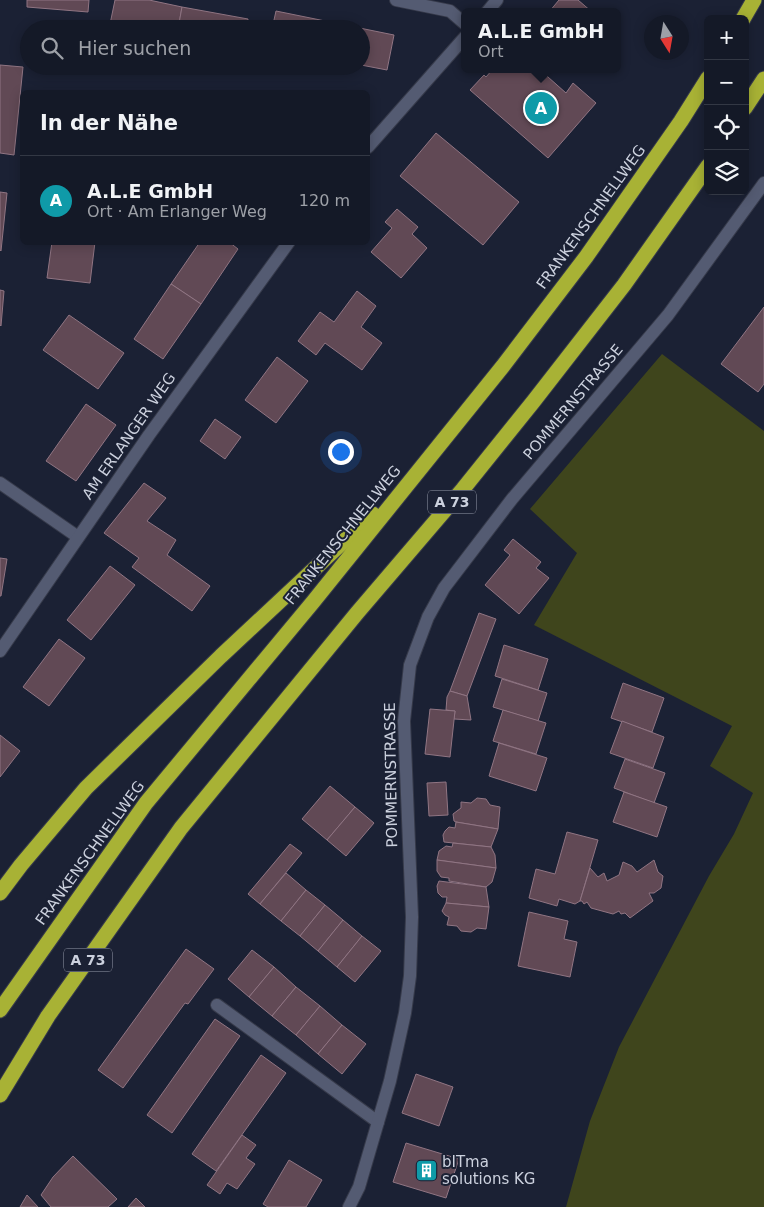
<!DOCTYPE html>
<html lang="de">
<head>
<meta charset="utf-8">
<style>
  :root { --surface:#141927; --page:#1d222f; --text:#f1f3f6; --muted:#9da0a7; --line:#333844; --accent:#d09dff }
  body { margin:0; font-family:"DejaVu Sans",sans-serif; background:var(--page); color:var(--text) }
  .controls { position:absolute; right:15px; top:15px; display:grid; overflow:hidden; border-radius:8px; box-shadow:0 2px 12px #0003 }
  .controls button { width:45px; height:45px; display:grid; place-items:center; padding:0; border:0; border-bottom:1px solid var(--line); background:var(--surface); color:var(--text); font:25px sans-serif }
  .compass { position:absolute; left:644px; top:15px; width:45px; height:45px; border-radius:50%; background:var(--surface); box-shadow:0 2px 12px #0003; rotate:169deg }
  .you { position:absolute; left:340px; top:451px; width:18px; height:18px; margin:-12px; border:4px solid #fff; border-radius:50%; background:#1a73e8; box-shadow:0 0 0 8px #1a73e833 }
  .badge { display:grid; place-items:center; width:32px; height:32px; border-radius:50%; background:var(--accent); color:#fff; font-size:16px; font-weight:700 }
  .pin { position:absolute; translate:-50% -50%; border:2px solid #fff; box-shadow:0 1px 5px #0006 }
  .popup { position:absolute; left:461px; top:8px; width:160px; height:65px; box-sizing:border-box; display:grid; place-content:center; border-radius:8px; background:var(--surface); filter:drop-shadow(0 1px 4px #0005); font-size:16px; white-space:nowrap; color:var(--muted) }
  .popup b { font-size:19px; color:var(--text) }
  .popup::after { content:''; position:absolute; left:50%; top:100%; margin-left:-10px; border:10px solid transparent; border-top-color:var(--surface) }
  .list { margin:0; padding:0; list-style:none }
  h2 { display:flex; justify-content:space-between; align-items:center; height:65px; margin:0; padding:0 20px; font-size:21px }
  h2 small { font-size:16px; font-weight:400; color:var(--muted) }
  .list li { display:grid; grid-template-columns:32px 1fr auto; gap:15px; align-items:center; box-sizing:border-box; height:90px; padding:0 20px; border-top:1px solid var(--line) }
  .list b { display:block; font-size:19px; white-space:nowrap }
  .list p { margin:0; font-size:16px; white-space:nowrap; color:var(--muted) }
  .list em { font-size:16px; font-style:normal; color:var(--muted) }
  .icon { flex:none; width:28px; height:28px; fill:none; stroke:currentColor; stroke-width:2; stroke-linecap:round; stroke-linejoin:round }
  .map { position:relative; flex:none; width:764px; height:1207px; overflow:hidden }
  .search { position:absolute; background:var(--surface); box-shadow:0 2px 12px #0003; left:20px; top:20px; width:350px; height:55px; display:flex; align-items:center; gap:12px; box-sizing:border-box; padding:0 18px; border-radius:28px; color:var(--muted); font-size:19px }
  .panel { position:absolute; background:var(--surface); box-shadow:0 2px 12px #0003; left:20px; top:90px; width:350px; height:155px; border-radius:8px }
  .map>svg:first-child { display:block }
</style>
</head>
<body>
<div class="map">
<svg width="764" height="1207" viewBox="0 0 764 1207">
  <rect width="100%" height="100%" fill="#1b2134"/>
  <!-- green -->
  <path fill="#3f451c" d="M662,354L764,431V1207H566L590,1121L619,1047L709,876L734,834L753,793L710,766L732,726L534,625L577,553L530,509Z"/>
  <!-- building -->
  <g fill="#614955" stroke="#907583">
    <path d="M27,0H89L88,12L27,7Z"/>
    <path d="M115,0H149L182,7L178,29H109Z"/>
    <path d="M559,0H578L592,12H549Z"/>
    <path d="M182,7L248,19L247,29H178Z"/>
    <path d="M276,11L335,23L334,29H272Z"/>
    <path d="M335,23L394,35L387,70L361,65V29H334Z"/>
    <path d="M0,65L23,67L14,155L0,153Z"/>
    <path d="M493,69H539L566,93L573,83L596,103L548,158L470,90L484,75L486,77Z"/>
    <path d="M436,133L519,202L483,245L400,176Z"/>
    <path d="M0,192L7,193L1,251L0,250Z"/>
    <path d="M397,209L418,227L412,234L427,248L401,278L371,252L392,228L385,222Z"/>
    <path d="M52,242H95L90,283L47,278Z"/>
    <path d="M200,242H229L238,249L201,304L171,284Z"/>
    <path d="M171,284L201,304L163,359L134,339Z"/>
    <path d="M0,290L4,291L1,326L0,325Z"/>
    <path d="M357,291L376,306L361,327L382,343L362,370L325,343L316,355L298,341L320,312L334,322Z"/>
    <path d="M764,307V384L758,392L721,364Z"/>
    <path d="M69,315L124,353L98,389L43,350Z"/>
    <path d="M277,357L308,381L276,423L245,400Z"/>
    <path d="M86,404L116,425L76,481L46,461Z"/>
    <path d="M215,419L241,437L225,459L200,441Z"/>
    <path d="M144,483L166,498L147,521L176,540L167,555L210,586L192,611L132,567L139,558L104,533Z"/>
    <path d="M513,539L541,562L536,568L549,578L519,614L485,585L510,555L504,550Z"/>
    <path d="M0,558L7,559L1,596H0Z"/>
    <path d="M110,566L135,585L91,640L67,620Z"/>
    <path d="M479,613L496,619L467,696L450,691Z"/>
    <path d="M59,639L85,658L49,706L23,687Z"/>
    <path d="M504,645L548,659L538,690L495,676Z"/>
    <path d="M502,679L547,693L538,721L493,707Z"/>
    <path d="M623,683L664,698L652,732L611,718Z"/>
    <path d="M450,691L467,696L471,720L454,719L455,711L446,710L447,697Z"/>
    <path d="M430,709L455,711L450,757L425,754Z"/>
    <path d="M503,710L546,723L536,754L493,741Z"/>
    <path d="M622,721L664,737L653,768L610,753Z"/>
    <path d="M0,735L20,751L0,777Z"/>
    <path d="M499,743L547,758L536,791L489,776Z"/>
    <path d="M625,759L665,773L654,803L614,788Z"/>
    <path d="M446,782L448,815L429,816L427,783Z"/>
    <path d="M330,786L355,807L327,840L302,819Z"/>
    <path d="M624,792L667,807L657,837L613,822Z"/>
    <path d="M477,798L486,799L490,805L500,807L498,829L456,822L454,821L453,814L461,808V802L471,803Z"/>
    <path d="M355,807L374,823L346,856L327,840Z"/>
    <path d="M456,822L498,829L491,847L444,842L443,835L445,831L449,827L455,828Z"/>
    <path d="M567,832L598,840L580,901L575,904L559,899L557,906L529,898L536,869L555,874Z"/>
    <path d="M453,843L491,847L495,855L496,868L437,860L439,851L446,846L452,847Z"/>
    <path d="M290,844L302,853L260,904L248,894Z"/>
    <path d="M437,860L496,868L492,882L486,887L449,881V878L441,877L437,871Z"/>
    <path d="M654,860L658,872L663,876L661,888L654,893H649L653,901L630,918L625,913L621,914L619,911L613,914L591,908L587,902L584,904L582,901H580L590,868L598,877L604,873L607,881L619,875L623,862L632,866L637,872Z"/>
    <path d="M286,873L306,890L281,921L260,904Z"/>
    <path d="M439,881L486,887L489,907L446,903L447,897H442L438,893L437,886Z"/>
    <path d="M306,890L325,905L300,936L281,921Z"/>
    <path d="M446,903L489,907L486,929L477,928L471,932L461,931L457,926L447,925L449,917L445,915L442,911Z"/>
    <path d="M325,905L343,920L318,951L300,936Z"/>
    <path d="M529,912L568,921L564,939L577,942L570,977L518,966Z"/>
    <path d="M343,920L362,936L337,967L318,951Z"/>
    <path d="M362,936L381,951L355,982L337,967Z"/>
    <path d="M186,949L214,969L188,1004L185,1003L123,1088L98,1070Z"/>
    <path d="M252,950L274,967L249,997L228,979Z"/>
    <path d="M274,967L296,987L272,1016L249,997Z"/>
    <path d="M296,987L320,1006L296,1035L272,1016Z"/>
    <path d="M320,1006L342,1025L318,1054L296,1035Z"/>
    <path d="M215,1019L240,1036L172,1133L147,1115Z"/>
    <path d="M342,1025L366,1044L342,1074L318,1054Z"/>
    <path d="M261,1055L286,1073L216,1171L192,1154Z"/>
    <path d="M416,1074L453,1087L439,1126L402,1113Z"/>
    <path d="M242,1135L256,1145L246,1158L255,1164L237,1189L227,1183L220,1194L207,1185Z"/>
    <path d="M406,1143L459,1159L446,1198L393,1182Z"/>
    <path d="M73,1156L117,1199L108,1207H51L41,1195L53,1177Z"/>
    <path d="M289,1160L322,1180L306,1207H268L263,1204Z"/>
    <path d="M27,1195L38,1207H20Z"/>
    <path d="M136,1198L145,1207H128Z"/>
  </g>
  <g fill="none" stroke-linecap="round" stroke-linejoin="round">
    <defs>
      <g id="minor">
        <path d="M396,0L450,11L465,24"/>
        <path d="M487,12L497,0"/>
        <path d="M368,147L465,37"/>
        <path d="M0,483L78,537"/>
        <path d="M0,651L149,435L289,242"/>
        <path d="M217,1005L378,1122"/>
        <path d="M349,1207L359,1187L390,1081L405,1013L410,976L412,917L404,721L410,665L428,617L444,588L512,499L668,315L764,183"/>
      </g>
      <g id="highway">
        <path d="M743,19L754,0"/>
        <path d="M745,108L764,79"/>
        <path d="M0,893L21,865L86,788L221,656L373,514"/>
        <path d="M0,1010L146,803L313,602L503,366L586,257L681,121L708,78"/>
        <path d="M0,1095L48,1016L181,828L357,613L463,489L533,402L624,285L708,166"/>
      </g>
    </defs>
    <!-- minor casing -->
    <use href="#minor" stroke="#363a4a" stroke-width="14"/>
    <!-- highway casing -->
    <use href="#highway" stroke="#363a4a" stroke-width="17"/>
    <!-- minor -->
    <use href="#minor" stroke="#545b72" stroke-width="12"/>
    <!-- highway -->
    <use href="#highway" stroke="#a8b235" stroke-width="15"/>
  </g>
  <!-- icons -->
  <defs>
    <symbol id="building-square" viewBox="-11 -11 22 22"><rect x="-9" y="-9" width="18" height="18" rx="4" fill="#0f9aa8" stroke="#1b2134"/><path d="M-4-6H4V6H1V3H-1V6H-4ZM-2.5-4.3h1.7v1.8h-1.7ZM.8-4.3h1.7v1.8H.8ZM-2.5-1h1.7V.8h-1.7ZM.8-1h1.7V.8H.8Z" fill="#fff"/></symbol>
  </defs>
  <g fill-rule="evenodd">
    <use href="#building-square" x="414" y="1158" width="25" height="25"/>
  </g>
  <g text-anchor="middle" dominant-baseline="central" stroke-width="4" stroke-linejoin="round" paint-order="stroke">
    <!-- shield labels -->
    <g fill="#1b2134" stroke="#979cab" stroke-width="1">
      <rect x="428" y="490.5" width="48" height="23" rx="4"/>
      <rect x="64" y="948.5" width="48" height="23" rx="4"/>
    </g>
    <g font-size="14" font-weight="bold" fill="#ccd1de">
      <text x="452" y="502">A 73</text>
      <text x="88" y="960">A 73</text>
    </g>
    <!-- street labels -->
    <g font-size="15" fill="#ccd1de" stroke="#1b2134">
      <text transform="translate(591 217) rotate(-54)">FRANKENSCHNELLWEG</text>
      <text transform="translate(573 402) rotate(-50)">POMMERNSTRASSE</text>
      <text transform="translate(129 436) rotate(-55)">AM ERLANGER WEG</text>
      <text transform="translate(343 535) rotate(-51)">FRANKENSCHNELLWEG</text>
      <text transform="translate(391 775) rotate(-91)">POMMERNSTRASSE</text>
      <text transform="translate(90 853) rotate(-54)">FRANKENSCHNELLWEG</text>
    </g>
    <!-- poi labels -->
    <g font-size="15" fill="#ccd1de" stroke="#1b2134" text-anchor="start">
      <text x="442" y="1162">bITma<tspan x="442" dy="17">solutions KG</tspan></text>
    </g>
  </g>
</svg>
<div class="controls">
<button>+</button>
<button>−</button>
<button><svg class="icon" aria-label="locate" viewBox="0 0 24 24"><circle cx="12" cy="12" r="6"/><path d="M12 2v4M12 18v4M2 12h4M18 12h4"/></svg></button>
<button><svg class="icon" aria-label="layers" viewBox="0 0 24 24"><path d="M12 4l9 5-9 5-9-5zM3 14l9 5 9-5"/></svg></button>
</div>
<svg class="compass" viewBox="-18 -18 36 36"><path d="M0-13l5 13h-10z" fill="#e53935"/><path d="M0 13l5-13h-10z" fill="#9da0a7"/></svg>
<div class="you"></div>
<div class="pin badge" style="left:541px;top:108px;background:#0f9aa8">A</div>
<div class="popup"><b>A.L.E GmbH</b>Ort</div>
<div class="search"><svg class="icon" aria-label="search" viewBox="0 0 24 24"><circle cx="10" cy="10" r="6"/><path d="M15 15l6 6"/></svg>Hier suchen</div>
<section class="panel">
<h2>In der Nähe<small></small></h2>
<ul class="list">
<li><span class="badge" style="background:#0f9aa8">A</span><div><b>A.L.E GmbH</b><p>Ort · Am Erlanger Weg</p></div><em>120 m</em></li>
</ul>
</section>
</div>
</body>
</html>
